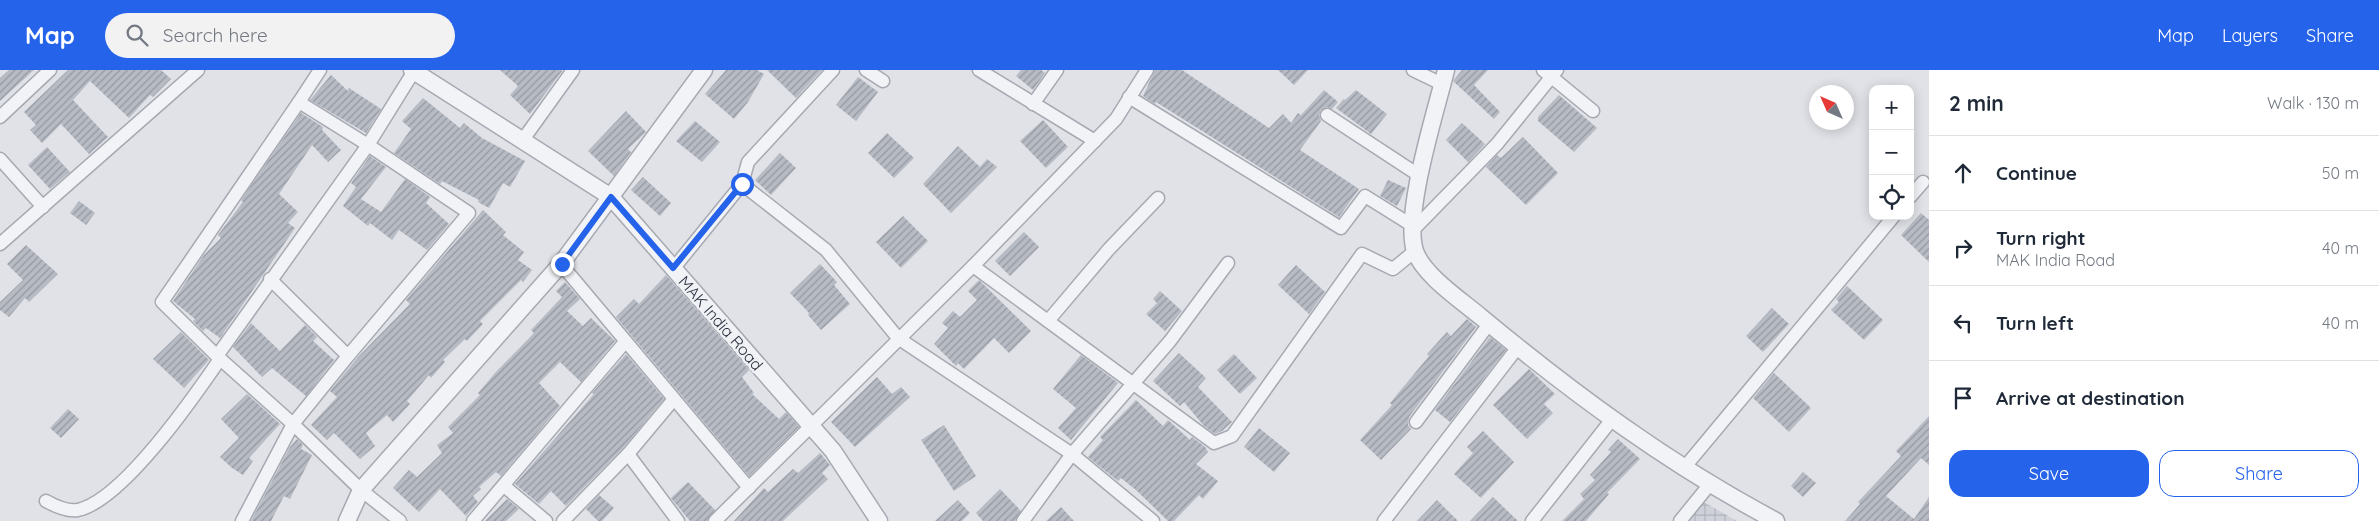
<!DOCTYPE html>
<html lang="en">
<head>
<meta charset="utf-8">
<style>
  :root { --surface:#fff; --page:#f2f2f3; --text:#1f2937; --muted:#747a83; --line:#e0e1e3; --accent:#2563eb }
  body { margin:0; font-family:Quicksand,sans-serif; background:var(--page); color:var(--text) }
  .controls { position:absolute; right:15px; top:15px; display:grid; overflow:hidden; border-radius:10px; box-shadow:0 2px 12px #0003 }
  .controls button { width:45px; height:45px; display:grid; place-items:center; padding:0; border:0; border-bottom:1px solid var(--line); background:var(--surface); color:var(--text); font:25px sans-serif }
  .compass { position:absolute; left:1809px; top:15px; width:45px; height:45px; border-radius:50%; background:var(--surface); box-shadow:0 2px 12px #0003; rotate:315deg }
  .stop { position:absolute; width:15px; height:15px; margin:-11px; border:4px solid #2563eb; border-radius:50%; background:#fff }
  .stop.end { background:#2563eb; border-color:#fff; box-shadow:0 1px 5px #0008 }
  .list { margin:0; padding:0; list-style:none }
  h2 { display:flex; justify-content:space-between; align-items:center; height:65px; margin:0; padding:0 20px; font-size:21px }
  h2 small { font-size:16px; font-weight:400; color:var(--muted) }
  .list li { display:grid; grid-template-columns:32px 1fr auto; gap:15px; align-items:center; box-sizing:border-box; height:75px; padding:0 20px; border-top:1px solid var(--line) }
  .list b { display:block; font-size:19px; white-space:nowrap }
  .list p { margin:0; font-size:16px; white-space:nowrap; color:var(--muted) }
  .list em { font-size:16px; font-style:normal; color:var(--muted) }
  .actions { display:flex; gap:10px; padding:15px 20px }
  .actions a { flex:1; padding:11px 0; border:1px solid var(--accent); border-radius:15px; text-align:center; font-size:18px; color:var(--accent) }
  .actions .main { background:var(--accent); color:#fff }
  .icon { flex:none; width:28px; height:28px; fill:none; stroke:currentColor; stroke-width:2; stroke-linecap:round; stroke-linejoin:round }
  .map { position:relative; flex:none; width:1929px; height:451px; overflow:hidden }
  header { display:flex; align-items:center; gap:30px; box-sizing:border-box; height:70px; padding:0 25px; background:var(--accent); color:#fff }
  header strong { font-size:24px }
  nav { display:flex; gap:28px; margin-inline-start:auto; font-size:18px }
  .search { width:350px; height:45px; background:var(--page); display:flex; align-items:center; gap:12px; box-sizing:border-box; padding:0 18px; border-radius:28px; color:var(--muted); font-size:19px }
  main { display:flex }
  aside { flex:1; background:var(--surface) }
  .map>svg:first-child { display:block }
</style>
</head>
<body>
<header>
<strong>Map</strong>
<div class="search"><svg class="icon" aria-label="search" viewBox="0 0 24 24"><circle cx="10" cy="10" r="6"/><path d="M15 15l6 6"/></svg>Search here</div>
<nav><a>Map</a><a>Layers</a><a>Share</a></nav>
</header>
<main>
<div class="map">
<svg width="1929" height="451" viewBox="0 0 1929 451">
  <defs>
    <pattern id="industrial-grid" width="8" height="8" patternUnits="userSpaceOnUse" patternTransform="scale(1.25)"><rect width="8" height="8" fill="#ced1d9"/><path d="M0 4h8M4 0v8" fill="none" stroke="#b1b4bb"/></pattern>
    <pattern id="building-hatch" width="6" height="6" patternUnits="userSpaceOnUse" patternTransform="scale(1.25)"><rect width="6" height="6" fill="#b7bbc4"/><path d="M-1 1l2-2M0 6l6-6M5 7l2-2" fill="none" stroke="#9598a0"/></pattern>
  </defs>
  <rect width="100%" height="100%" fill="#e0e2e7"/>
  <!-- industrial -->
  <path fill="url(#industrial-grid)" d="M1702,431L1737,451H1686Z"/>
  <!-- building -->
  <g fill="url(#building-hatch)">
    <path d="M9,0H34L0,31V8Z"/>
    <path d="M68,0H161L171,9L153,27L150,25L129,48L90,11L73,30L108,67L89,84L61,54L42,73L30,60L36,55L24,42Z"/>
    <path d="M500,0H561L562,1L530,44L510,25L518,16Z"/>
    <path d="M726,0H757L764,4L748,32L734,49L705,24Z"/>
    <path d="M767,0H822L796,28Z"/>
    <path d="M1021,0H1041L1045,3L1033,20L1016,6Z"/>
    <path d="M1155,0H1182L1269,58L1283,44L1291,53L1298,43L1301,45L1324,20L1338,32L1332,39L1327,37L1321,40L1319,45L1321,51L1300,80L1359,119L1339,147L1156,32L1155,34L1143,26Z"/>
    <path d="M1278,0H1308L1294,15Z"/>
    <path d="M1462,0H1488L1474,15L1500,42L1494,49L1453,11Z"/>
    <path d="M331,5L348,21L349,18L381,39L366,63L310,30Z"/>
    <path d="M858,7L878,22L856,51L836,35Z"/>
    <path d="M1356,20L1387,44L1371,64L1336,38L1344,29L1345,30Z"/>
    <path d="M1559,25L1597,58L1574,82L1538,51V47Z"/>
    <path d="M423,28L460,58L464,53L482,68L525,91L510,117L503,113L489,138L478,132L479,130L442,111L440,114L394,83L411,59L402,51Z"/>
    <path d="M626,41L646,62L628,79L631,82L614,106L588,81Z"/>
    <path d="M301,43L323,57L322,60L341,80L328,92L312,75L279,124L298,142L288,153L295,158L220,268L206,258L203,261L193,251L195,249L173,231L204,185L221,168L218,165L243,132L241,130Z"/>
    <path d="M1043,50L1068,77L1046,98L1020,71Z"/>
    <path d="M695,51L720,72L702,92L676,71Z"/>
    <path d="M1462,53L1485,74L1468,92L1446,70Z"/>
    <path d="M887,63L914,88L894,108L868,83Z"/>
    <path d="M1523,67L1558,103L1526,135L1486,97L1497,85L1501,88Z"/>
    <path d="M958,76L980,97L987,89L997,97L951,143L923,114Z"/>
    <path d="M47,77L70,102L50,119L28,95Z"/>
    <path d="M780,83L796,98L771,125L755,110Z"/>
    <path d="M370,86L386,97L361,129L381,142L405,109L430,127L426,133L449,154L427,180L399,160L392,170L370,153L368,156L343,136L356,117L351,113Z"/>
    <path d="M643,107L671,133L660,146L631,120Z"/>
    <path d="M1388,110L1406,118L1397,136L1380,126Z"/>
    <path d="M79,131L95,143L86,155L70,143Z"/>
    <path d="M483,140L506,162L503,165L524,182L518,190L532,200L523,212L521,210L480,251L483,254L467,271L465,269L443,290L445,292L431,308L429,305L407,331L410,334L393,352L387,345L366,363L375,376L360,389L334,363L327,370L311,355L337,327L330,321L359,286L410,234L406,230Z"/>
    <path d="M1921,143L1929,150V192L1901,165Z"/>
    <path d="M903,146L928,171L901,198L876,172Z"/>
    <path d="M1024,162L1039,177L1010,206L995,191Z"/>
    <path d="M26,175L58,204L29,232L25,228L9,247L0,240V232L23,210L7,194Z"/>
    <path d="M820,194L837,212L834,215L850,234L821,260L808,245L809,243L790,223Z"/>
    <path d="M1296,195L1325,222L1309,244L1278,215Z"/>
    <path d="M666,205L749,300L742,307L754,323L752,324L779,349L786,342L799,357L749,406L616,247L634,229L639,234Z"/>
    <path d="M979,210L1031,261L1009,283L994,268L964,299L958,293L956,296L934,274L948,258L942,253L953,241L960,247L977,230L968,221Z"/>
    <path d="M565,212L580,229L567,241L583,256L591,248L615,271L581,312L560,292L539,313L560,336L501,406L496,402L479,417L481,419L473,426L478,432L466,446L440,419L419,442L393,418L409,400L417,407L442,383L437,375L453,363L448,357L480,325L478,323L495,303L534,263L531,260L562,227L556,221Z"/>
    <path d="M1847,216L1883,250L1864,270L1831,240L1839,232L1836,229Z"/>
    <path d="M1160,221L1182,241L1165,261L1146,244L1157,233L1153,229Z"/>
    <path d="M1772,238L1789,254L1763,282L1746,266Z"/>
    <path d="M1467,249L1476,257L1409,347L1408,355L1411,359L1381,390L1360,370L1392,335L1390,333L1429,286L1427,284L1447,262L1451,266Z"/>
    <path d="M251,253L280,281L305,255L317,267L313,271L334,290L306,326L272,298L262,307L233,277Z"/>
    <path d="M181,262L209,290L184,318L153,289Z"/>
    <path d="M1490,267L1506,280L1450,352L1435,340Z"/>
    <path d="M1179,283L1206,308L1198,317L1232,352L1222,361L1215,364L1204,356L1184,332L1180,336L1153,311Z"/>
    <path d="M626,284L664,329L622,379L566,436L551,421L539,434L515,414L594,324L592,323Z"/>
    <path d="M1234,284L1257,308L1240,324L1217,300Z"/>
    <path d="M1081,285L1118,313L1071,370L1058,358L1076,338L1053,319Z"/>
    <path d="M1529,299L1555,324L1544,334L1553,343L1527,369L1493,335Z"/>
    <path d="M1774,303L1811,338L1789,362L1753,328Z"/>
    <path d="M877,307L892,324L901,317L910,327L855,377L831,352Z"/>
    <path d="M247,324L280,354L249,388L253,391L243,405L232,398L220,387L239,368L221,349Z"/>
    <path d="M1136,330L1163,356L1168,350L1190,370L1192,367L1205,377L1208,382L1196,394L1218,411L1203,429L1199,425L1174,451H1168L1136,420L1121,408L1118,411L1088,387L1103,370L1100,367Z"/>
    <path d="M68,339L79,349L61,368L50,358Z"/>
    <path d="M1929,346V395L1921,388L1886,426L1914,449L1929,427V451H1845L1860,434L1858,432L1901,386L1896,381Z"/>
    <path d="M944,355L976,406L954,421L921,370Z"/>
    <path d="M1259,358L1290,383L1274,402L1244,377Z"/>
    <path d="M1483,361L1514,392L1481,428L1454,404L1473,383L1467,377Z"/>
    <path d="M297,369L303,375L301,379L312,385L290,429L284,426L271,451H251L290,377Z"/>
    <path d="M1618,369L1640,389L1607,423L1609,424L1586,451H1562L1584,429L1580,424L1595,410L1590,405L1611,382L1608,380Z"/>
    <path d="M820,383L830,395L822,403L828,409L783,451H734L764,418L768,422L793,399L798,403Z"/>
    <path d="M1803,402L1816,413L1803,427L1791,416Z"/>
    <path d="M688,412L715,440L707,451H690L671,428Z"/>
    <path d="M1000,419L1021,441L1015,451H983L976,443Z"/>
    <path d="M599,425L614,438L602,451H598L586,439Z"/>
    <path d="M1493,427L1518,451H1470Z"/>
    <path d="M507,429L519,439L506,451H485Z"/>
    <path d="M958,430L970,443L962,451H935Z"/>
    <path d="M1437,430L1458,451H1417Z"/>
    <path d="M1061,437L1074,451H1046Z"/>
  </g>
  <g fill="none" stroke-linecap="round" stroke-linejoin="round">
    <defs>
      <g id="minor">
        <path d="M866,0L883,11"/>
        <path d="M979,0L1095,71"/>
        <path d="M1413,0L1442,14"/>
        <path d="M1543,0L1593,41"/>
        <path d="M1129,27L1341,158L1365,126L1413,156"/>
        <path d="M1033,34L1057,0"/>
        <path d="M1327,45L1420,106"/>
        <path d="M0,47L50,0"/>
        <path d="M522,71L573,0"/>
        <path d="M0,89L43,137"/>
        <path d="M742,114L826,180L898,268L1072,384L1153,451"/>
        <path d="M1910,127L1923,112"/>
        <path d="M1413,160L1497,74L1557,0"/>
        <path d="M0,174L198,0"/>
        <path d="M561,194L749,418"/>
        <path d="M973,196L1116,49L1147,0"/>
        <path d="M673,199L742,114L748,92L833,0"/>
        <path d="M270,209L348,286L469,143L368,75L299,32L320,0"/>
        <path d="M1048,251L1109,179L1158,128"/>
        <path d="M217,286L162,232L299,32"/>
        <path d="M1416,352L1489,254"/>
        <path d="M628,384L678,451"/>
        <path d="M1684,398L1894,146"/>
        <path d="M504,416L546,451"/>
        <path d="M46,431C55,436 67,442 78,440C123,430 194,327 220,289"/>
        <path d="M242,451L293,354L348,286"/>
        <path d="M400,451L361,420L293,354L217,286L368,75L414,1"/>
        <path d="M473,451L625,272"/>
        <path d="M563,451L628,384L674,329"/>
        <path d="M715,451L973,196L1214,373L1232,366L1362,184L1393,199L1415,181"/>
        <path d="M1023,451L1072,384L1170,271L1228,193"/>
        <path d="M1384,451L1518,277"/>
        <path d="M1532,451L1613,348"/>
        <path d="M1680,451L1710,414"/>
      </g>
      <g id="tertiary">
        <path d="M412,0L611,127L833,381L879,451"/>
        <path d="M1446,0C1436,41 1403,144 1415,181C1423,205 1462,231 1481,247C1574,324 1670,395 1776,451"/>
        <path d="M347,451L361,420L561,194L704,0"/>
      </g>
    </defs>
    <!-- minor casing -->
    <use href="#minor" stroke="#a6a9b1" stroke-width="15"/>
    <!-- tertiary casing -->
    <use href="#tertiary" stroke="#a6a9b1" stroke-width="19"/>
    <!-- minor -->
    <use href="#minor" stroke="#f2f3f6" stroke-width="12"/>
    <!-- tertiary -->
    <use href="#tertiary" stroke="#f2f3f6" stroke-width="16"/>
  </g>
  <g fill="none" stroke-linecap="round" stroke-linejoin="round">
    <!-- route -->
    <path stroke="#2563eb" stroke-width="6" d="M562,194L611,127L673,198L742,114"/>
  </g>
  <g text-anchor="middle" dominant-baseline="central" stroke-width="5" stroke-linejoin="round" paint-order="stroke">
    <!-- street labels -->
    <g font-size="16" fill="#2a2f3d" stroke="#eff1f5">
      <text transform="translate(721 253) rotate(49)">MAK India Road</text>
    </g>
  </g>
</svg>
<div class="controls">
<button>+</button>
<button>−</button>
<button><svg class="icon" aria-label="locate" viewBox="0 0 24 24"><circle cx="12" cy="12" r="6"/><path d="M12 2v4M12 18v4M2 12h4M18 12h4"/></svg></button>
</div>
<svg class="compass" viewBox="-18 -18 36 36"><path d="M0-13l5 13h-10z" fill="#e53935"/><path d="M0 13l5-13h-10z" fill="#747a83"/></svg>
<div class="stop" style="left:742px;top:114px"></div>
<div class="stop end" style="left:562px;top:194px"></div>
</div>
<aside>
<h2>2 min<small>Walk · 130 m</small></h2>
<ul class="list">
<li><svg class="icon" aria-label="ahead" viewBox="0 0 24 24"><path d="M12 20V5M6 11l6-6 6 6"/></svg><div><b>Continue</b></div><em>50 m</em></li>
<li><svg class="icon" aria-label="right" viewBox="0 0 24 24"><path d="M7 20v-9h11M14 6l5 5-5 5"/></svg><div><b>Turn right</b><p>MAK India Road</p></div><em>40 m</em></li>
<li><svg class="icon" aria-label="left" viewBox="0 0 24 24"><path d="M17 20v-9H6M10 6l-5 5 5 5"/></svg><div><b>Turn left</b></div><em>40 m</em></li>
<li><svg class="icon" aria-label="arrive" viewBox="0 0 24 24"><path d="M6 21V4h12l-3 4 3 4H6"/></svg><div><b>Arrive at destination</b></div></li>
</ul>
<div class="actions"><a class="main">Save</a><a>Share</a></div>
</aside>
</main>
</body>
</html>
